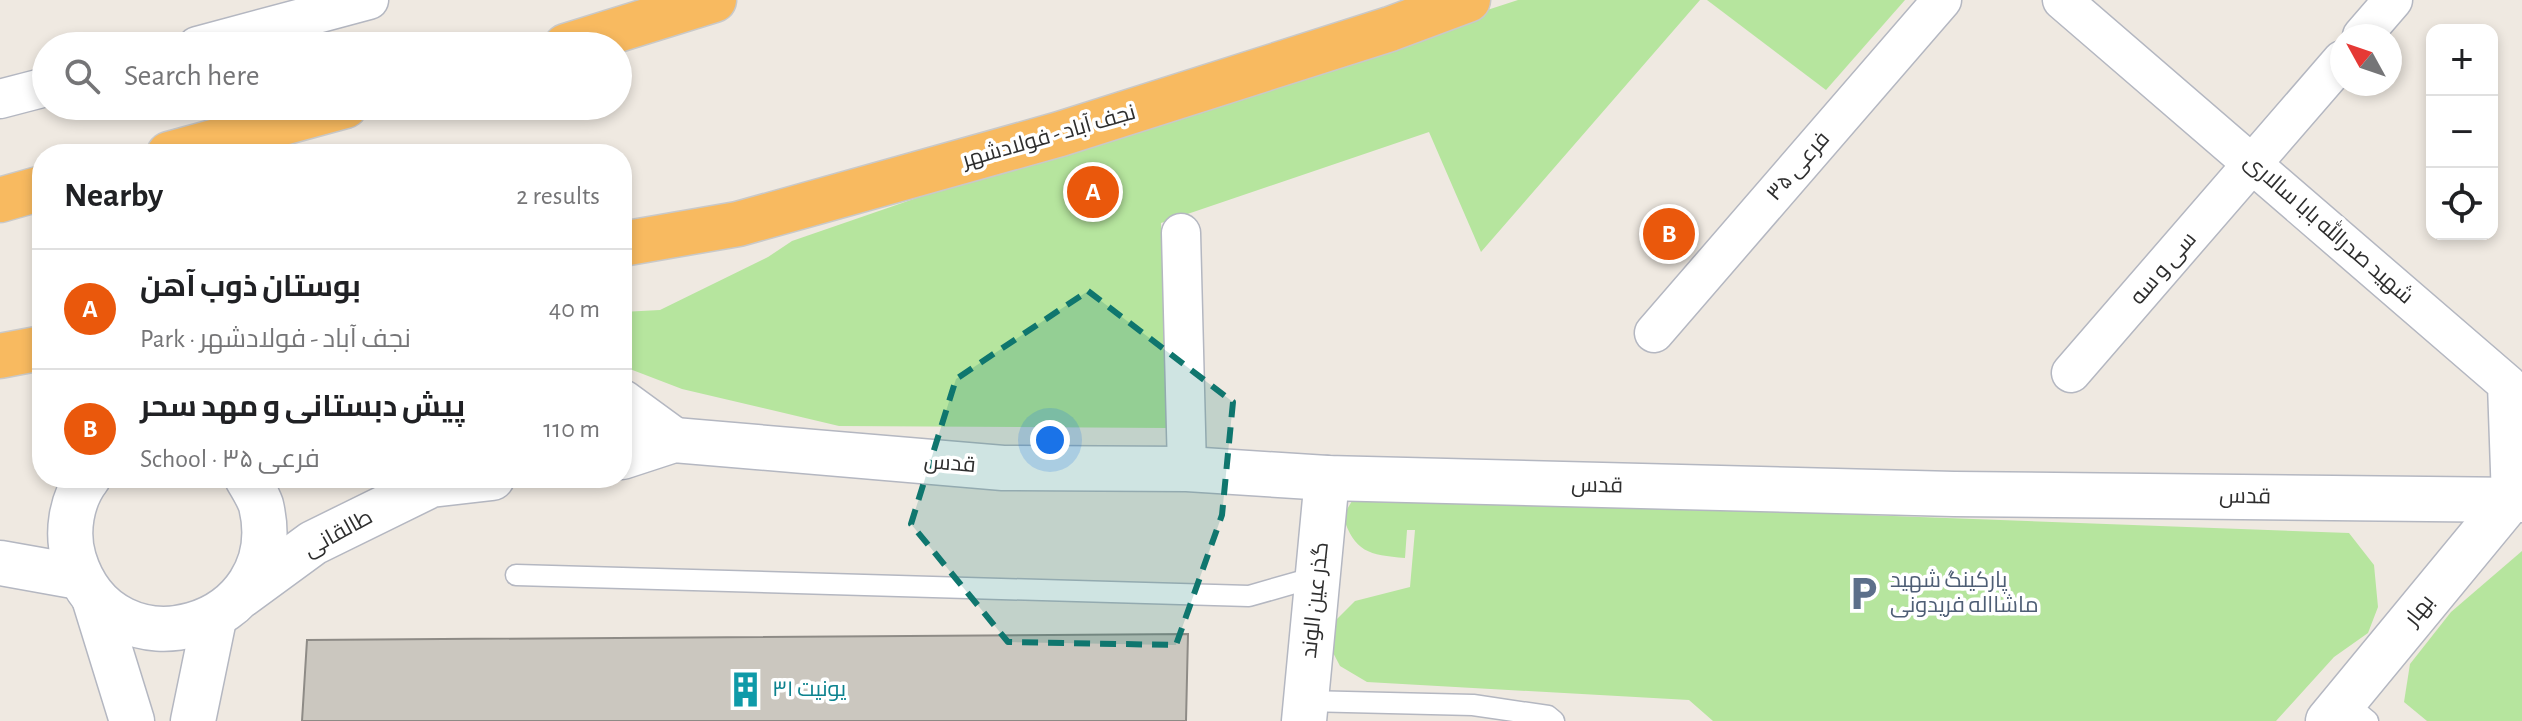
<!DOCTYPE html>
<html lang="en">
<head>
<meta charset="utf-8">
<style>
  :root { --surface:#fff; --page:#f2f2f2; --text:#202124; --muted:#757577; --line:#e0e0e0; --accent:#ea580c }
  body { margin:0; font-family:"Alegreya Sans",Cairo,sans-serif; background:var(--page); color:var(--text) }
  .controls { position:absolute; right:24px; top:24px; display:grid; overflow:hidden; border-radius:16px; box-shadow:0 4px 12px #0003 }
  .controls button { width:72px; height:72px; display:grid; place-items:center; padding:0; border:0; border-bottom:2px solid var(--line); background:var(--surface); color:var(--text); font:40px sans-serif }
  .compass { position:absolute; left:2330px; top:24px; width:72px; height:72px; border-radius:50%; background:var(--surface); box-shadow:0 4px 12px #0003; rotate:310deg }
  .you { position:absolute; left:1050px; top:440px; width:28px; height:28px; margin:-20px; border:6px solid #fff; border-radius:50%; background:#1a73e8; box-shadow:0 0 0 12px #1a73e833 }
  .badge { display:grid; place-items:center; width:52px; height:52px; border-radius:50%; background:var(--accent); color:#fff; font-size:26px; font-weight:700 }
  .pin { position:absolute; translate:-50% -50%; border:4px solid #fff; box-shadow:0 2px 8px #0006 }
  .list { margin:0; padding:0; list-style:none }
  h2 { display:flex; justify-content:space-between; align-items:center; height:104px; margin:0; padding:0 32px; font-size:34px }
  h2 small { font-size:26px; font-weight:400; color:var(--muted) }
  .list li { display:grid; grid-template-columns:52px 1fr auto; gap:24px; align-items:center; box-sizing:border-box; height:120px; padding:0 32px; border-top:2px solid var(--line) }
  .list b { display:block; font-size:30px; white-space:nowrap }
  .list p { margin:0; font-size:26px; white-space:nowrap; color:var(--muted) }
  .list em { font-size:26px; font-style:normal; color:var(--muted) }
  .icon { flex:none; width:44px; height:44px; fill:none; stroke:currentColor; stroke-width:2; stroke-linecap:round; stroke-linejoin:round }
  .map { position:relative; flex:none; width:2522px; height:721px; overflow:hidden }
  .search { position:absolute; background:var(--surface); box-shadow:0 4px 12px #0003; left:32px; top:32px; width:600px; height:88px; display:flex; align-items:center; gap:20px; box-sizing:border-box; padding:0 28px; border-radius:44px; color:var(--muted); font-size:30px }
  .panel { position:absolute; background:var(--surface); box-shadow:0 4px 12px #0003; left:32px; top:144px; width:600px; height:344px; border-radius:32px }
  .map>svg:first-child { display:block }
</style>
</head>
<body>
<div class="map">
<svg width="2522" height="721" viewBox="0 0 2522 721">
  <rect width="100%" height="100%" fill="#efe9e1"/>
  <!-- green -->
  <g fill="#b6e59e">
    <path d="M1518,0H1700L1481,252L1429,132L1161,223L1167,428L839,426L682,389L622,366V312L660,310L768,257L792,241L1024,161Z"/>
    <path d="M1707,0H1905L1826,90Z"/>
    <path d="M1355,496L2349,533L2374,565L2378,607L2368,633L2334,657L2276,721H1713L1689,700L1367,682L1340,666L1329,645L1334,622L1355,601L1410,587L1415,530H1407L1405,558C1369,555 1354,552 1343,516Z"/>
    <path d="M2522,551V721H2427L2404,702L2410,664L2451,612Z"/>
  </g>
  <!-- building -->
  <path fill="#cbc7bf" stroke="#8e8b86" stroke-width="2" d="M1188,634L1186,721H302L307,640Z"/>
  <g fill="none" stroke-linecap="round" stroke-linejoin="round">
    <defs>
      <g id="service">
        <path d="M516,575L1249,596L1319,576"/>
        <path d="M1305,701L1473,705L1548,716L1554,721"/>
        <path d="M2344,701L2368,721"/>
      </g>
      <g id="minor">
        <path d="M2062,0L2507,384L2511,499"/>
        <path d="M2362,36L2393,0"/>
        <path d="M197,46L369,0"/>
        <path d="M0,99L46,87"/>
        <path d="M1181,233L1187,469"/>
        <path d="M1654,333L1942,0"/>
        <path d="M2071,373L2342,60"/>
      </g>
      <g id="tertiary">
        <path d="M1304,721L1327,478"/>
        <path d="M2328,721L2511,499"/>
      </g>
      <g id="secondary">
        <path d="M622,402L674,440"/>
        <path d="M622,457L674,440L1003,468L1187,469L1327,478L1954,494L2522,500"/>
        <path d="M88,478C71,500 66,533 74,559C111,681 291,630 261,505C258,496 252,487 247,478"/>
        <path d="M0,563L79,577"/>
        <path d="M242,595L313,543L431,485L492,478"/>
        <path d="M94,598L132,721"/>
        <path d="M193,721L214,619"/>
      </g>
      <g id="trunk">
        <path d="M566,46L714,0"/>
        <path d="M169,154L345,106"/>
        <path d="M0,200L42,188"/>
        <path d="M622,244L738,224L1060,134L1390,29L1468,0"/>
        <path d="M0,356L42,348"/>
      </g>
    </defs>
    <!-- service casing -->
    <use href="#service" stroke="#b4b7c1" stroke-width="23"/>
    <!-- minor casing -->
    <use href="#minor" stroke="#b4b7c1" stroke-width="41"/>
    <!-- tertiary casing -->
    <use href="#tertiary" stroke="#b4b7c1" stroke-width="47"/>
    <!-- secondary casing -->
    <use href="#secondary" stroke="#b4b7c1" stroke-width="47"/>
    <!-- trunk casing -->
    <use href="#trunk" stroke="#c9c9c9" stroke-width="47"/>
    <!-- service -->
    <use href="#service" stroke="#fff" stroke-width="20"/>
    <!-- minor -->
    <use href="#minor" stroke="#fff" stroke-width="38"/>
    <!-- tertiary -->
    <use href="#tertiary" stroke="#fff" stroke-width="44"/>
    <!-- secondary -->
    <use href="#secondary" stroke="#fff" stroke-width="44"/>
    <!-- trunk -->
    <use href="#trunk" stroke="#f8ba60" stroke-width="44"/>
  </g>
  <!-- marked area -->
  <path fill="#0f766e" fill-opacity="0.2" stroke="#0f766e" stroke-width="6" stroke-dasharray="16 10" stroke-linejoin="round" d="M1088,291L1233,402L1222,515L1176,645L1008,642L911,524L956,379Z"/>
  <!-- icons -->
  <defs>
    <symbol id="parking-bare" viewBox="-9 -9 18 18"><path d="M-3.5-5.5H1a3.5 3.5 0 0 1 0 7H-1V5.5H-3.5ZM-1-3.4V-.6H.8a1.4 1.4 0 0 0 0-2.8Z" fill="#5c6f8a" stroke="#fff" stroke-width="2.5" paint-order="stroke"/></symbol>
    <symbol id="building-bare" viewBox="-9 -9 18 18"><path d="M-4-6H4V6H1V3H-1V6H-4ZM-2.5-4.3h1.7v1.8h-1.7ZM.8-4.3h1.7v1.8H.8ZM-2.5-1h1.7V.8h-1.7ZM.8-1h1.7V.8H.8Z" fill="#0f9aa8" stroke="#fff" stroke-width="2.5" paint-order="stroke"/></symbol>
  </defs>
  <g fill-rule="evenodd">
    <use href="#parking-bare" x="1838" y="568" width="51" height="51"/>
    <use href="#building-bare" x="720" y="664" width="51" height="51"/>
  </g>
  <g text-anchor="middle" dominant-baseline="central" stroke-width="7" stroke-linejoin="round" paint-order="stroke">
    <!-- street labels -->
    <g font-size="22" fill="#2e2e2e" stroke="#fff">
      <text transform="translate(1049 136) rotate(-16)">نجف آباد - فولادشهر</text>
      <text transform="translate(1798 166) rotate(-49)">فرعی ۳۵</text>
      <text transform="translate(2329 229) rotate(41)">شهید صدرالله بابا سالاری</text>
      <text transform="translate(2163 268) rotate(-49)">سی و سه</text>
      <text transform="translate(950 463) rotate(5)">قدس</text>
      <text transform="translate(1597 485) rotate(1)">قدس</text>
      <text transform="translate(2245 496) rotate(1)">قدس</text>
      <text transform="translate(338 533) rotate(-29)">طالقانی</text>
      <text transform="translate(1315 600) rotate(-84)">گذر عین الوند</text>
      <text transform="translate(2419 610) rotate(-51)">بهار</text>
    </g>
    <!-- service labels -->
    <g font-size="22" fill="#4e5e75" stroke="#fff" text-anchor="start">
      <text x="1890" y="580">پارکینگ شهید<tspan x="1890" dy="25">ماشااله فریدونی</tspan></text>
    </g>
    <!-- culture labels -->
    <g font-size="22" fill="#0d838f" stroke="#fff" text-anchor="start">
      <text x="772" y="689">یونیت ۳۱</text>
    </g>
  </g>
</svg>
<div class="controls">
<button>+</button>
<button>−</button>
<button><svg class="icon" aria-label="locate" viewBox="0 0 24 24"><circle cx="12" cy="12" r="6"/><path d="M12 2v4M12 18v4M2 12h4M18 12h4"/></svg></button>
</div>
<svg class="compass" viewBox="-18 -18 36 36"><path d="M0-13l5 13h-10z" fill="#e53935"/><path d="M0 13l5-13h-10z" fill="#757577"/></svg>
<div class="you"></div>
<div class="pin badge" style="left:1093px;top:192px">A</div>
<div class="pin badge" style="left:1669px;top:234px">B</div>
<div class="search"><svg class="icon" aria-label="search" viewBox="0 0 24 24"><circle cx="10" cy="10" r="6"/><path d="M15 15l6 6"/></svg>Search here</div>
<section class="panel">
<h2>Nearby<small>2 results</small></h2>
<ul class="list">
<li><span class="badge">A</span><div><b>بوستان ذوب آهن</b><p>Park · نجف آباد - فولادشهر</p></div><em>40 m</em></li>
<li><span class="badge">B</span><div><b>پیش دبستانی و مهد سحر</b><p>School · فرعی ۳۵</p></div><em>110 m</em></li>
</ul>
</section>
</div>
</body>
</html>
